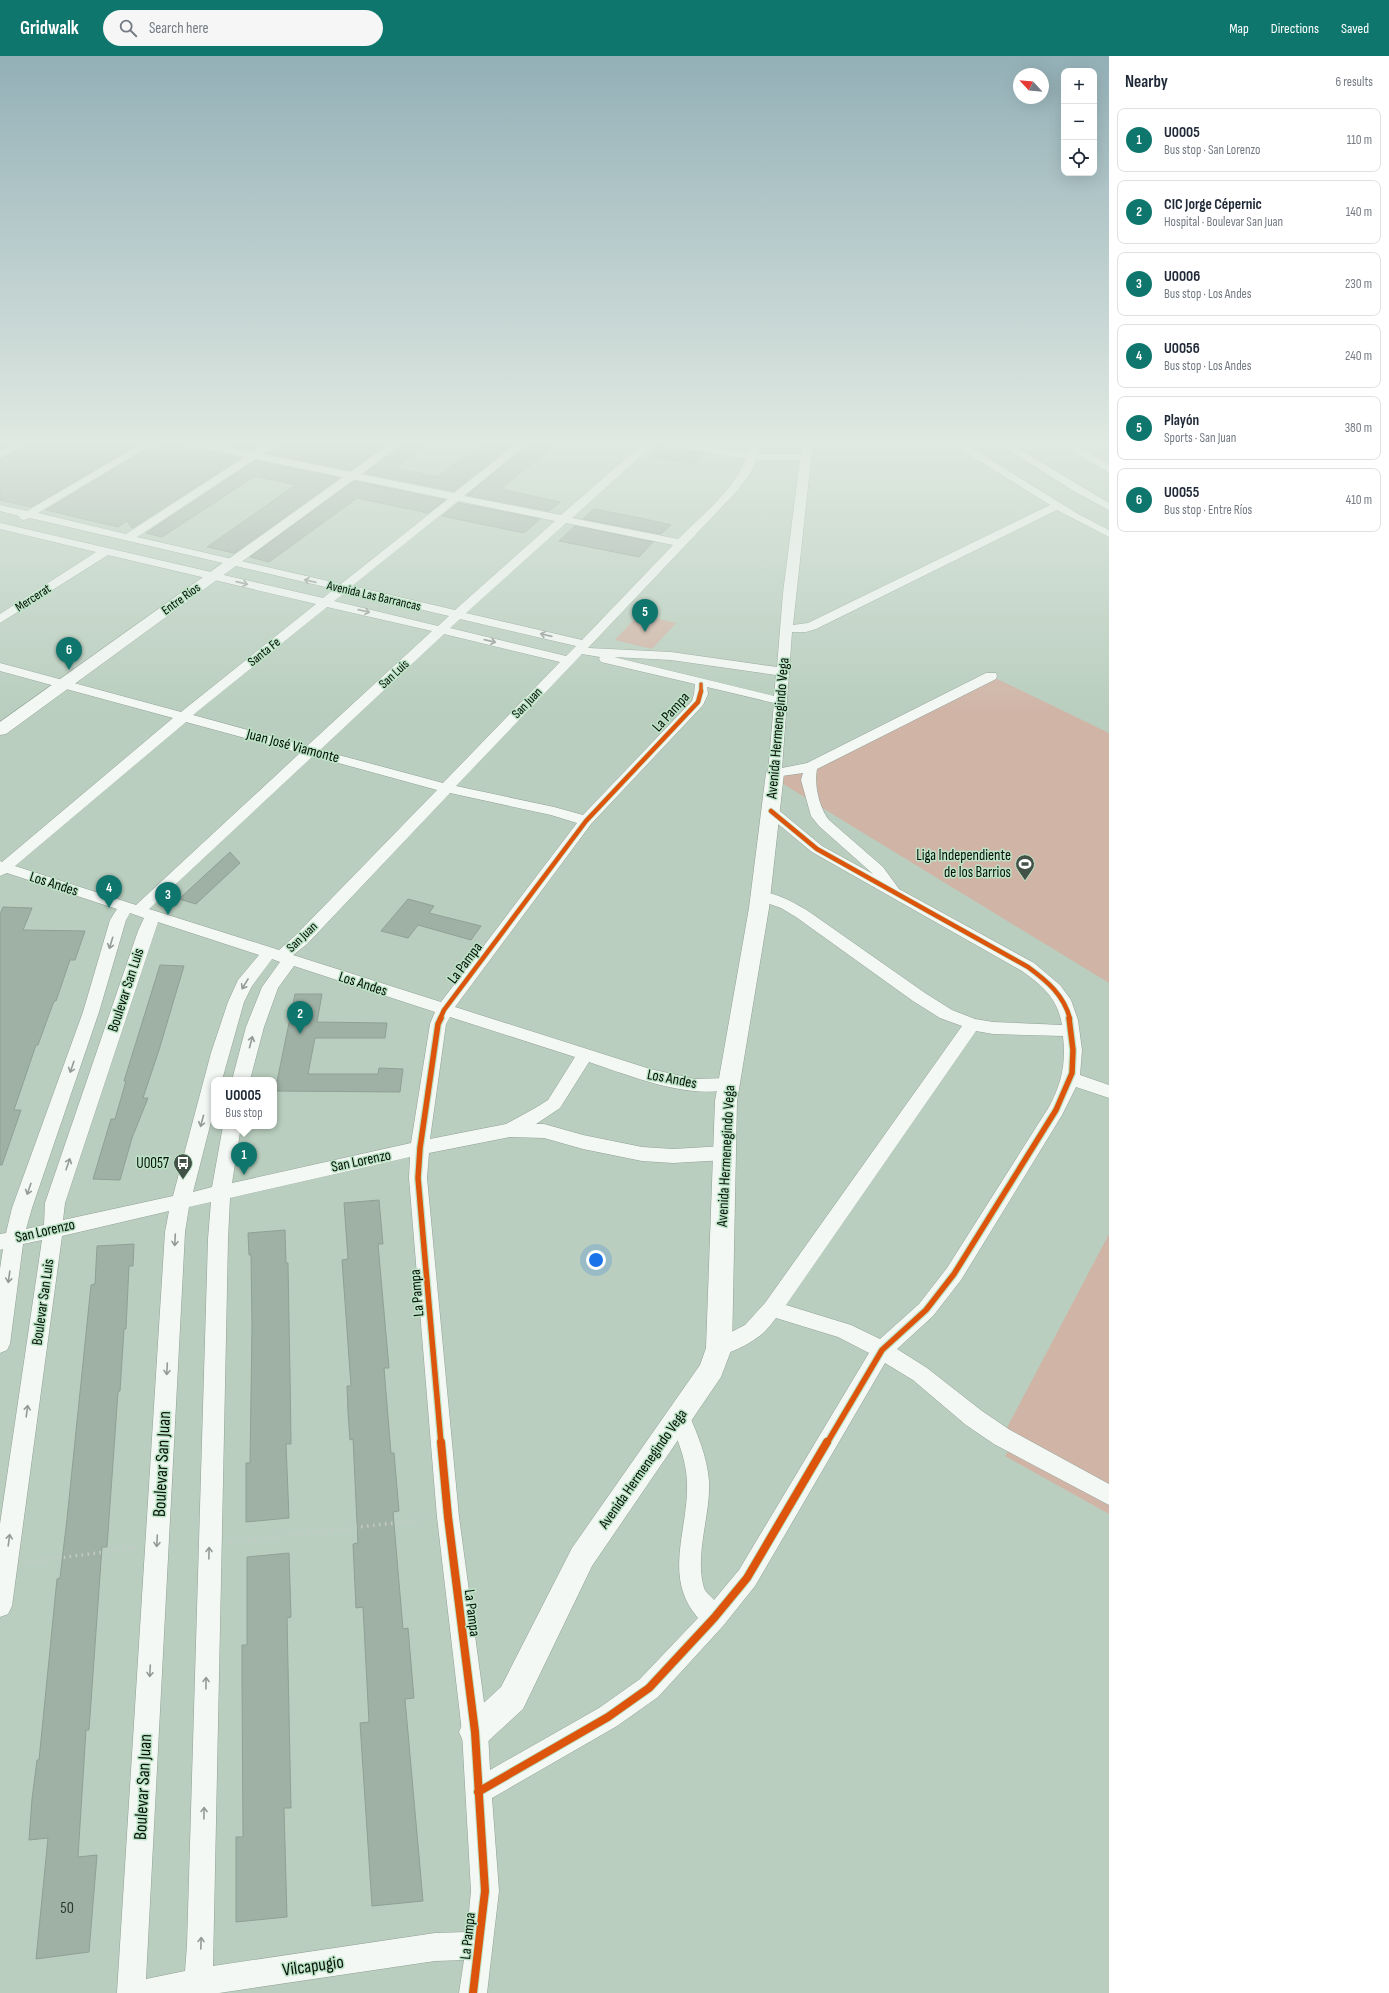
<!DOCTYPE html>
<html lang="en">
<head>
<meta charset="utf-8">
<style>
  :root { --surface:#fff; --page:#f6f6f7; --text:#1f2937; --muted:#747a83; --line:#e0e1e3; --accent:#0f766e }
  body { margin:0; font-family:"Sofia Sans Condensed",sans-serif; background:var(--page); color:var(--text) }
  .controls { position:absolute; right:12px; top:12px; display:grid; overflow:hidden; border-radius:8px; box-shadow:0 4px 16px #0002 }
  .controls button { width:36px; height:36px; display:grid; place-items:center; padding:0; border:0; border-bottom:1px solid var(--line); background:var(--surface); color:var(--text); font:20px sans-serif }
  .compass { position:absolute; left:1013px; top:12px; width:36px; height:36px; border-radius:50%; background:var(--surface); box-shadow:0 4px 16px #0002; rotate:296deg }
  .you { position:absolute; left:596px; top:1204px; width:14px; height:14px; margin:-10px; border:3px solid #fff; border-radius:50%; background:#1a73e8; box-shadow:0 0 0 6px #1a73e833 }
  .badge { display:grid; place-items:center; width:26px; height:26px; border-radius:50%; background:var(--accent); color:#fff; font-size:13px; font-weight:700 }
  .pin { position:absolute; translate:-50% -33px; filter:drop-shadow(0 1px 2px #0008) }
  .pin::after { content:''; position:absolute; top:21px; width:14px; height:12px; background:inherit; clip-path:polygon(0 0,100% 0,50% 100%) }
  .popup { position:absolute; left:211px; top:1021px; width:66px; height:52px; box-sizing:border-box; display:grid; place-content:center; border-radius:8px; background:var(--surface); filter:drop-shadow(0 1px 3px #0005); font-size:13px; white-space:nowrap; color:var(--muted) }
  .popup b { font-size:15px; color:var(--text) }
  .popup::after { content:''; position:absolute; left:50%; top:100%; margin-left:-8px; border:8px solid transparent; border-top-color:var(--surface) }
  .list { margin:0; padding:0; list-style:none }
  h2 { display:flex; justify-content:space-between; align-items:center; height:52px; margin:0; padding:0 16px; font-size:17px }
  h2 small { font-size:13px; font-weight:400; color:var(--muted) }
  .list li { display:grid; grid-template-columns:26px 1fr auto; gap:12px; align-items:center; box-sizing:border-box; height:64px; margin:0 8px 8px; padding:0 8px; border:1px solid var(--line); border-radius:8px }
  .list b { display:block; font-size:15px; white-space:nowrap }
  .list p { margin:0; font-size:13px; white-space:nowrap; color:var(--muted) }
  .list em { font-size:13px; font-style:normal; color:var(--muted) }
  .icon { flex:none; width:22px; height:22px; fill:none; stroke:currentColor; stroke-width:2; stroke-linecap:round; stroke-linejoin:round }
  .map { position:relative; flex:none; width:1109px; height:1937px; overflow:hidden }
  header { display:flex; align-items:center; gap:24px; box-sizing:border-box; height:56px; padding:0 20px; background:var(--accent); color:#fff }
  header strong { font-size:19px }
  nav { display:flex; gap:22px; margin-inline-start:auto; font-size:14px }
  .search { width:280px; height:36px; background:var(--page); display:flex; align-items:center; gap:10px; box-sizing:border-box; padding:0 14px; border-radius:22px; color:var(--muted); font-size:15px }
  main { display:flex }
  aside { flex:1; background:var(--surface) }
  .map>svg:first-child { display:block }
</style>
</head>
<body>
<header>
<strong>Gridwalk</strong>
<div class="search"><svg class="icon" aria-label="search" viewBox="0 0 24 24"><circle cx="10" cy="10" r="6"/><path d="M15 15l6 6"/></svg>Search here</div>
<nav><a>Map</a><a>Directions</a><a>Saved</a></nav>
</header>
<main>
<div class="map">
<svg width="1109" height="1937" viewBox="0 0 1109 1937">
  <rect width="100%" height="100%" fill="#b9cebe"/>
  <!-- green -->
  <g fill="#d0b5a7">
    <path d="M639,558L676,567L652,593L615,584Z"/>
    <path d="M991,620L1109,677V927L775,723L795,715Z"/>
    <path d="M1109,1178V1458L1005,1400L1013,1388L1002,1381Z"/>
  </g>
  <!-- building -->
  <g fill="#9fb0a4" stroke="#90a094">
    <path d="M0,384H19L0,393Z"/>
    <path d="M34,384H111L137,389L31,451L0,444V403Z"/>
    <path d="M162,384H171L173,387L241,402L132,472L127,465L118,471L46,454L149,392L161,394Z"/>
    <path d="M195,384H270L252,394Z"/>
    <path d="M284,384H393L350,414L267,397L283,387Z"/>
    <path d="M409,384H434L395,412L437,421L487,384H519L454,435L365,417Z"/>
    <path d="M534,384H561L500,433L560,446L549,455L467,439Z"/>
    <path d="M677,384H720L714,390Z"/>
    <path d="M655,389L706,397L695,408L653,401L654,390Z"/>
    <path d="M255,405L339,422L234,497L207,491L296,429L255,420L162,481L146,477Z"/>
    <path d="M354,425L445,444L428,457L357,442L269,506L250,501Z"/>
    <path d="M458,447L540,463L524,477L442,460Z"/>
    <path d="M594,453L645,463L671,469L661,478L583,463Z"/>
    <path d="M575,470L653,486L639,501L559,485Z"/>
    <path d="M230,796L240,807L196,848L179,843Z"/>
    <path d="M408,843L434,850L429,857L481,870L471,884L418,869L408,882L381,875Z"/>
    <path d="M3,851L32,852L23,874L85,875L75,904H70L56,945H54L38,989H36L14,1054H21L2,1109H0V858Z"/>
    <path d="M160,909L184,910L159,994L143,1042H148L132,1082L120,1124L93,1123L111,1063H115L126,1025H124Z"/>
    <path d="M295,938H322L317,966L387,967L385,982H315L308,1018H378L379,1012L403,1013L400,1036L275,1035Z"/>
    <path d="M379,1144L383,1188H378L389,1312H384L391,1397H394L399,1455L393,1456L403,1573L408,1572L414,1642L405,1643L423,1845L372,1850L360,1667L369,1666L363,1551L356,1552L353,1488L358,1487L353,1383L350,1384L348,1356L347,1330H351L342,1204L348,1203L344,1147Z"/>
    <path d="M285,1174L286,1207H288L290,1319L291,1388H286L289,1462L246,1466V1407H250L252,1271L251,1199H249L248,1177Z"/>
    <path d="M134,1188L133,1210H129L126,1273H124L120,1335L118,1336L107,1491H102L89,1674H86L78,1801L97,1799L89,1896L36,1903L48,1782L29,1784L32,1743L37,1704H39L57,1523L60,1522L67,1463L91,1229L95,1228L97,1190Z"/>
    <path d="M289,1497L291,1561L287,1562L291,1752H284L287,1861L236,1866V1781H243L242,1624V1589H247V1501Z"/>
  </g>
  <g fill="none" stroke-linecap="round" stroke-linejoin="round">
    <defs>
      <g id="minor">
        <path d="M21,384H33L0,402V395Z"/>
        <path d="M148,384H159L38,457L126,478L245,401L177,387L173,386L172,384H189L252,396L272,384H283L282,386L263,398L454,437L521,384H532L464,440L561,459L647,384H671L748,397L754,384H764L758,398H801L803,384H813L793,569L808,567L1050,449L949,386L948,384H959L1078,458L1109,474V481L1057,454L816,573L806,576H792L782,712L807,707L986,617H996L997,620L996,623L817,713C814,729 819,751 829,764L883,811L899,833L1034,907L1060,929L1071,944L1078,964L1082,994L1080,1019L1109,1029V1042L1076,1031L1062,1059L961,1224L933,1260L897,1293L927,1312L982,1355L1010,1374L1109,1428V1449L994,1388L966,1369L913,1324L885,1307L755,1530L723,1570L658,1641L617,1670L492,1742L499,1835L487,1937H459L464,1904L435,1905L219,1937H117L165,1176L169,1155L62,1180L12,1550L8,1558L0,1561V1468L42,1184L23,1188L10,1288L7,1294L0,1297V1213L3,1193L0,1194V1178L6,1177L12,1152L83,956L110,864L117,853L7,817L0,820V805L2,806L173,662L0,615V607L181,656L316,548L108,499L0,567V558L96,496L0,473V467L323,542L334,533L30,462L24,464L20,463L19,460L0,455V449L27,455ZM655,387L746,403C733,435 702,459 678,483L572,462ZM255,403L448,443L341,528L137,481ZM756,404H800L783,537L777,611L671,596L588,592L736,436L750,418ZM458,445L555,465L455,554L352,530ZM566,467L673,489L582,584L466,557ZM346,536L449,560L438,570L334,545ZM327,551L432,575L307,690L193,659ZM460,563L576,590L566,600L450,572ZM444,578L560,606L443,727L320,694ZM582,598L600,601L599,603L601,606L695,628L694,638L692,645L583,759L554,751L456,730ZM614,601L671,604L776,619L774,640ZM707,631L774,647L768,717L770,720L775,721L803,717L801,724L811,760L819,770L873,818L822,790L776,752H766L764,755L766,758L812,796L1022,915C1043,930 1058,943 1062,969L993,966L975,963L952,954L925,937L808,855C795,847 770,833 756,837L753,840L756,843L781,852L796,861L913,945L940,962L962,970L765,1247L745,1269L712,1286L709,1292L712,1298C724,1302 747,1289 758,1281C765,1277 771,1268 776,1262L838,1281L869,1297L739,1514L714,1544C711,1540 706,1537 704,1532C694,1499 711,1458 709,1425C707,1400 697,1377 687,1354L679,1352L671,1354L668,1361C677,1381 686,1403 687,1426C689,1473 662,1521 698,1562L640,1623L599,1652L490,1714L488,1676L459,1461L427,1122L429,1097L510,1081L544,1082L583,1093L642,1105L673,1107L725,1104L732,1102L734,1097L732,1092L725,1090L673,1093L642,1091L583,1079L544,1068H536L560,1052L589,1006C631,1020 691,1045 734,1032L737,1028L734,1024L728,1022L695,1023L650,1013L455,951L591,768L703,649L708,638ZM186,666L300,697L136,849L15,810ZM313,700L437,734L295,880L279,894L149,853ZM450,737L551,759L577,767L441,946L293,899L307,888ZM130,857L144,862L138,875L45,1147L44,1169L26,1173L32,1152L99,956L126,864ZM158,866L259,899L238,924L228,946L211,997L173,1140L63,1164L65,1147ZM272,903L280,906L262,931L246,971L232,1024H250L264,971L278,932L294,910L435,956L430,968L411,1087L232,1127L241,1070H223L212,1131L193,1136L214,1054V1024H222L244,946L252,930ZM450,961L575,1001L548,1044L537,1051L506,1068L430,1083L446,968ZM976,975L993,978L1063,980C1066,1007 1062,1027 1049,1051L947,1212L919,1248L880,1283L851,1269L786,1249ZM410,1101L409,1122L437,1461L462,1676L471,1835L467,1876L435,1877L213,1910L228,1183L230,1142ZM211,1146L208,1183L187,1890L185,1915L146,1923L185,1176L189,1151Z"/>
        <path d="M993,384H1004L1109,447V454L1075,436Z"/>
      </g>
      <g id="tertiary">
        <path d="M395,384H408L6,678L0,679V666Z"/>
        <path d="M1054,384H1068L1109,408V417Z"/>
        <path d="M775,712L781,713L784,717L769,852L737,1045L732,1292L721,1321L592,1510L523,1653L486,1687L475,1692L464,1687L459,1676L464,1665L501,1631L572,1492L700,1309L706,1292L715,1045L749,852L766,717L769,713Z"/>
      </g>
    </defs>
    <!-- minor casing -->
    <use href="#minor" stroke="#91a195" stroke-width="1"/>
    <!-- tertiary casing -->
    <use href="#tertiary" stroke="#91a195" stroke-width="1"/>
    <!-- path -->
    <g stroke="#c4cac6" stroke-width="3.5" stroke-dasharray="1.5 4.5" stroke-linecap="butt">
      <path d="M230,1486L428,1463"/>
      <path d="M28,1506L136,1492"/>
    </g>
    <!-- minor -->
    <use href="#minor" fill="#f4f8f5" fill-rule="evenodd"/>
    <!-- tertiary -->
    <use href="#tertiary" fill="#f4f8f5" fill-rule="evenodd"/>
    <defs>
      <path id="cycleway-far3" d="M701,628V636"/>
      <g id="cycleway-far2">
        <path d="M771,755L817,793L1028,911C1047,925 1064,939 1070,963"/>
        <path d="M440,963L444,954L586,765L698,646L701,635"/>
      </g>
      <g id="cycleway-far1">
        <path d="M441,962L438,968L420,1092L418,1122L441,1387"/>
        <path d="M827,1387L882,1294L926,1254L954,1218L1056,1054L1072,1017L1073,994L1069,962"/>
      </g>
      <g id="cycleway">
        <path d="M441,1386L448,1461L475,1676L485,1835L473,1937"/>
        <path d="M478,1736L608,1661L649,1632L714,1562L747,1522L827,1386"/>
      </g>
    </defs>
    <!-- cycleway-far3 casing -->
    <use href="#cycleway-far3" stroke="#bde4c6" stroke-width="5"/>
    <!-- cycleway-far2 casing -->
    <use href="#cycleway-far2" stroke="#bde4c6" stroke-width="6"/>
    <!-- cycleway-far1 casing -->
    <use href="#cycleway-far1" stroke="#bde4c6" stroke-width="8"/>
    <!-- cycleway casing -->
    <use href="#cycleway" stroke="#bde4c6" stroke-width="10"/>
    <!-- cycleway-far3 -->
    <use href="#cycleway-far3" stroke="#dd550c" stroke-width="3.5"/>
    <!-- cycleway-far2 -->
    <use href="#cycleway-far2" stroke="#dd550c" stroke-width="4.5"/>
    <!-- cycleway-far1 -->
    <use href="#cycleway-far1" stroke="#dd550c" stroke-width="5.5"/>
    <!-- cycleway -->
    <use href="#cycleway" stroke="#dd550c" stroke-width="8"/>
  </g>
  <!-- one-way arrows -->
  <defs><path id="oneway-shaft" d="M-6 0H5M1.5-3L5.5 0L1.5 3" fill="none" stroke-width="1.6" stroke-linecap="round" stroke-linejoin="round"/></defs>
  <g stroke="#949b96">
    <use href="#oneway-shaft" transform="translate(310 525) rotate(-167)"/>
    <use href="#oneway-shaft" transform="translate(242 527) rotate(13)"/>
    <use href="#oneway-shaft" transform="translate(364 555) rotate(13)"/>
    <use href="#oneway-shaft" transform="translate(546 579) rotate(-167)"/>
    <use href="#oneway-shaft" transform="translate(490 585) rotate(13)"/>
    <use href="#oneway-shaft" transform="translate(111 887) rotate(107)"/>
    <use href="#oneway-shaft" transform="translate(245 928) rotate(121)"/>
    <use href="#oneway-shaft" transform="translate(251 986) rotate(-75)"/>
    <use href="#oneway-shaft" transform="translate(72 1011) rotate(109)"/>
    <use href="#oneway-shaft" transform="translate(202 1065) rotate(105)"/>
    <use href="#oneway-shaft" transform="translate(68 1108) rotate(-71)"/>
    <use href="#oneway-shaft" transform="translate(29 1133) rotate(109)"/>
    <use href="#oneway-shaft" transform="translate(175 1184) rotate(93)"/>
    <use href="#oneway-shaft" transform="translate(9 1221) rotate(98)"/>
    <use href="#oneway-shaft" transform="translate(167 1313) rotate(93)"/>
    <use href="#oneway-shaft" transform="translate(27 1355) rotate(-82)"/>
    <use href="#oneway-shaft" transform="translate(9 1484) rotate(-82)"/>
    <use href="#oneway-shaft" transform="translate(157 1485) rotate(93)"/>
    <use href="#oneway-shaft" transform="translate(209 1497) rotate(-89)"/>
    <use href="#oneway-shaft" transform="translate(150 1615) rotate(93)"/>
    <use href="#oneway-shaft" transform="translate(206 1627) rotate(-89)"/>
    <use href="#oneway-shaft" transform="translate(204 1757) rotate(-89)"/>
    <use href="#oneway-shaft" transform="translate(201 1887) rotate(-88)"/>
  </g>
  <!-- sky -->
  <linearGradient id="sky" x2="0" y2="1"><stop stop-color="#93b0b7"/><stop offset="0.59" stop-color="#e0e9e2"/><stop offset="1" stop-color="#e0e9e2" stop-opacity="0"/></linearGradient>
  <rect width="1109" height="655" fill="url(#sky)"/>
  <!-- icons -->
  <defs>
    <symbol id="stadium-pin" viewBox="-11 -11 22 30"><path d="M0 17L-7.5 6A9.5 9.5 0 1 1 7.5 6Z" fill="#435247" stroke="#bde4c6"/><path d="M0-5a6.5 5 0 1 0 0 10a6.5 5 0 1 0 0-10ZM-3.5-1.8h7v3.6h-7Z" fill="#fff"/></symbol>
    <symbol id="bus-pin" viewBox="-11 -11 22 30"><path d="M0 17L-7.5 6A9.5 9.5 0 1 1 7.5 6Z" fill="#435247" stroke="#bde4c6"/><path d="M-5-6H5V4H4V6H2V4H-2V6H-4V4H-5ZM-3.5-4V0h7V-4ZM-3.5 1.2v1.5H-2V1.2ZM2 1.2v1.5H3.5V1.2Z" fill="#fff"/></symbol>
  </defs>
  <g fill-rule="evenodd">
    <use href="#stadium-pin" x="1014" y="797" width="22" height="30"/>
    <use href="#bus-pin" x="172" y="1096" width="22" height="30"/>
  </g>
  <g text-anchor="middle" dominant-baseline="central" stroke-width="3" stroke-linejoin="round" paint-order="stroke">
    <!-- far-street labels -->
    <g font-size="13" fill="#041007" stroke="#bde4c6">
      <text transform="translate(374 540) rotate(13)">Avenida Las Barrancas</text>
      <text transform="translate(33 542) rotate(-33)">Mercerat</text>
      <text transform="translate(181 543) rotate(-36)">Entre Ríos</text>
      <text transform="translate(264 596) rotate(-39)">Santa Fe</text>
      <text transform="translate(394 618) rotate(-43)">San Luis</text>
      <text transform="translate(527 647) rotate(-46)">San Juan</text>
      <text transform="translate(302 881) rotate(-44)">San Juan</text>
    </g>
    <!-- street labels -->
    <g font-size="15" fill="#041007" stroke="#bde4c6">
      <text transform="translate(671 656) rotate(-48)">La Pampa</text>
      <text transform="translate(778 672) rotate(-85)">Avenida Hermenegindo Vega</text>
      <text transform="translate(293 690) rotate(15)">Juan José Viamonte</text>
      <text transform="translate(54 828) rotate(18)">Los Andes</text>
      <text transform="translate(465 907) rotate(-53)">La Pampa</text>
      <text transform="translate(363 928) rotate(18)">Los Andes</text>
      <text transform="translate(126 934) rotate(-72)">Boulevar San Luis</text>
      <text transform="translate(672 1023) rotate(11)">Los Andes</text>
      <text transform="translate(726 1100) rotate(-87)">Avenida Hermenegindo Vega</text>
      <text transform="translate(361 1105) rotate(-12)">San Lorenzo</text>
      <text transform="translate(45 1175) rotate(-13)">San Lorenzo</text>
      <text transform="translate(417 1237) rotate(-95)">La Pampa</text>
      <text transform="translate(43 1246) rotate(-82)">Boulevar San Luis</text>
      <text transform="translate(643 1413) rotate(-55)">Avenida Hermenegindo Vega</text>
      <text transform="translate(472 1557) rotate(83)">La Pampa</text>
      <text transform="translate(468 1880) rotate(-84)">La Pampa</text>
    </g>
    <!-- poi labels -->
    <g font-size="15" fill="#041007" stroke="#bde4c6" text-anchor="end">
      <text x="1011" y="799">Liga Independiente<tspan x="1011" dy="17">de los Barrios</tspan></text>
      <text x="169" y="1107">U0057</text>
    </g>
    <!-- near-number labels -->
    <g font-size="16" fill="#2b382e">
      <text x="67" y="1852">50</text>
    </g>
    <!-- near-street labels -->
    <g font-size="18" fill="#041007" stroke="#bde4c6">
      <text transform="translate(162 1408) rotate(-87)">Boulevar San Juan</text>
      <text transform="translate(143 1731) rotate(-87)">Boulevar San Juan</text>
      <text transform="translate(313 1910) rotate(-8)">Vilcapugio</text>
    </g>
  </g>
</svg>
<div class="controls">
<button>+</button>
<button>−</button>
<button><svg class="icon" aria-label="locate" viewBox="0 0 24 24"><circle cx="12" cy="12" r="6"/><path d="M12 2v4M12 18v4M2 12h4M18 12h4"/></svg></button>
</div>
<svg class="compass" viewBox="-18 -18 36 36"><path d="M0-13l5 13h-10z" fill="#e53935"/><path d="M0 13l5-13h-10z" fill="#747a83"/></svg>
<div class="you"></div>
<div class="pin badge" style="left:244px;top:1119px">1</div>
<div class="popup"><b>U0005</b>Bus stop</div>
<div class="pin badge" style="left:300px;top:978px">2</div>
<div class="pin badge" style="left:168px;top:859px">3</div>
<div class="pin badge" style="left:109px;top:852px">4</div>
<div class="pin badge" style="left:645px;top:576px">5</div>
<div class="pin badge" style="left:69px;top:614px">6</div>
</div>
<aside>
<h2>Nearby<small>6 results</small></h2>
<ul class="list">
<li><span class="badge">1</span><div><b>U0005</b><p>Bus stop · San Lorenzo</p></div><em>110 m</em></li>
<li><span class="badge">2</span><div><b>CIC Jorge Cépernic</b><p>Hospital · Boulevar San Juan</p></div><em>140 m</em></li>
<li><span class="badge">3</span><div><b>U0006</b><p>Bus stop · Los Andes</p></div><em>230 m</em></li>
<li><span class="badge">4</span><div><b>U0056</b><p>Bus stop · Los Andes</p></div><em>240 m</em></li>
<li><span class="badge">5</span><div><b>Playón</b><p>Sports · San Juan</p></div><em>380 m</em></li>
<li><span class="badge">6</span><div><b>U0055</b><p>Bus stop · Entre Ríos</p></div><em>410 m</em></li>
</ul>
</aside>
</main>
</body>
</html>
